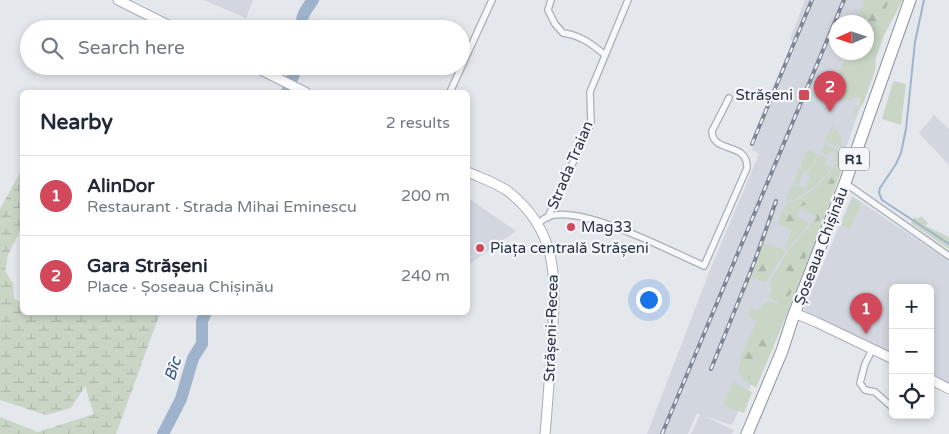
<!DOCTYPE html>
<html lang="en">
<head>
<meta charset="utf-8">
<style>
  :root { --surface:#fff; --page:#f6f6f7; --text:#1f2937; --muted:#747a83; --line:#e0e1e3; --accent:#d1495b }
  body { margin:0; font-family:"Varela Round",sans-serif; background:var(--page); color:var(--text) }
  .controls { position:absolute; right:15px; bottom:15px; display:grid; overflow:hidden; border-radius:8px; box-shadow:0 2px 8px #0003 }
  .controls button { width:45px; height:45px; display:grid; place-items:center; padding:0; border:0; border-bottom:1px solid var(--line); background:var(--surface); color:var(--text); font:25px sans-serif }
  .compass { position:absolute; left:829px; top:15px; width:45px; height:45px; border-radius:50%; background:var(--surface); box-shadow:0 2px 8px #0003; rotate:267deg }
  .you { position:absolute; left:648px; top:299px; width:18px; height:18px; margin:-12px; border:4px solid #fff; border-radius:50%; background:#1a73e8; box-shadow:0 0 0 8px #1a73e833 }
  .badge { display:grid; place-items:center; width:32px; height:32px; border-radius:50%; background:var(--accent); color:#fff; font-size:16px; font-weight:700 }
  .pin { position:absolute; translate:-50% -41px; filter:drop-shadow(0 1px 2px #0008) }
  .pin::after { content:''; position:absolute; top:26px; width:18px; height:15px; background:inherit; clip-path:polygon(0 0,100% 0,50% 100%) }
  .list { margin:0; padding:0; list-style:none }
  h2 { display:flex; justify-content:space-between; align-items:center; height:65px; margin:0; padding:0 20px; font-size:21px }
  h2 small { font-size:16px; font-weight:400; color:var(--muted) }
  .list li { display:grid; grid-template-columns:32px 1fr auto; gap:15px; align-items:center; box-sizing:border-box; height:80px; padding:0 20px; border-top:1px solid var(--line) }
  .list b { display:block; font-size:19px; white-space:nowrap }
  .list p { margin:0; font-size:16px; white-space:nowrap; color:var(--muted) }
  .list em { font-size:16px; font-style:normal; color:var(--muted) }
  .icon { flex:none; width:28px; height:28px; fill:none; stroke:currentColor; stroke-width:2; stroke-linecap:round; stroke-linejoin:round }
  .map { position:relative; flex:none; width:949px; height:434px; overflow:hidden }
  .search { position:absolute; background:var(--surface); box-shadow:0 2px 8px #0003; left:20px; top:20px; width:450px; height:55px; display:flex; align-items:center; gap:12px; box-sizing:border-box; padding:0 18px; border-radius:28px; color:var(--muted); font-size:19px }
  .panel { position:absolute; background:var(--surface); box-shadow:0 2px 8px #0003; left:20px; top:90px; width:450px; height:225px; border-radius:8px }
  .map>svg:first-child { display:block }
</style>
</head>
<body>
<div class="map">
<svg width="949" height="434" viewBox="0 0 949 434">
  <defs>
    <pattern id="forest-firs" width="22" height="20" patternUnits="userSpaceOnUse" patternTransform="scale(1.25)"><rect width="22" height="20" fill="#c9d6c5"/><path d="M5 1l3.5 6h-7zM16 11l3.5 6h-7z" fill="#adb8ab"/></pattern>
    <pattern id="wetland-marsh" width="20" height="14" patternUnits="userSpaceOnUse" patternTransform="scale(1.25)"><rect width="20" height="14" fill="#c9d6c5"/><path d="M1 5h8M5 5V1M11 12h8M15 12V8" fill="none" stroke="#adb8ab"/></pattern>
  </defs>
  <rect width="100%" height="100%" fill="#e4e7ec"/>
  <!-- built -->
  <g fill="#d2d6de" fill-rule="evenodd">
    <path d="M204,0H253L246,18Z"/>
    <path d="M805,0H892L857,106L860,108L815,235L787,309L732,425L704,416L734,430L732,434H691L700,415L697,413L688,434H647L710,270L759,154L752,150L797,42L790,39ZM836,22H866V52H836Z"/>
    <path d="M934,115L949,129V165L919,133Z"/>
    <path d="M852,196L949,261V384L930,374V288H893V356L803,312Z"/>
    <path d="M468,198L516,231L468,265Z"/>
  </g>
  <!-- green -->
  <g fill="#c9d6c5">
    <path d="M866,0H903L884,35L876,58L875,71L864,102L853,117H851L859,104L860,98L854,97L850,101L844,97L842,101L830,95L848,53L866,52V22H857L861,8Z"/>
    <path d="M895,81L906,84L901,125L882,119L893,82Z"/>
    <path d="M832,125L840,135L842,148L825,141Z"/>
    <path d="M824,144L842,152L841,157L842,164L834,161L836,154L830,151L828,155L821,152Z"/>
    <path d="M807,150L818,154L811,167L806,172H803L799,185L793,184L799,168L802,167V162Z"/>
    <path d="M819,155L826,157L824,165L832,167C823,180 801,200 785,202L792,185L806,188L810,177L807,175Z"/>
    <path d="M835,164L842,165V168C817,242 787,315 756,388L755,387L746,382L738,372L742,354L757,321L748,316L751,309L757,311L767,301L778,304V302L769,297L772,286L769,284L787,253L806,229L808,230L815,216L800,208L796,217L809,223L788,249L784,248L792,230L777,223L785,205C801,202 828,179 835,164Z"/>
    <path d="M853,198L861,203L850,229L841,225Z"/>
    <path d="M779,203L764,243L782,249L785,252L767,280L764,282L752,277L745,294L742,293C756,264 764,233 776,204Z"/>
    <path d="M921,216L928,223L926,226L949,237V249L912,224L911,223L915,217L918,219Z"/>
    <path d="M733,382L752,392L744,413L723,405Z"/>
  </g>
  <!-- forest -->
  <g fill="url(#forest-firs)">
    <path d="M876,0H889V2C885,10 878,16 874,25H869L866,20L867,15Z"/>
    <path d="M837,168H840L796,282L787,272L780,269L782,264L786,260L790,259L796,244L808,233L817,217L811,205H804L794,210L793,214L802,225L797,228L780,222L785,206L812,197L818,201L821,200L823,193Z"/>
    <path d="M768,246L775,249C768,259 773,273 758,275L755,272L757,260L764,247Z"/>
    <path d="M782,282H788L794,286C789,298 785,303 773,294V289Z"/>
    <path d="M758,339H765L768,345L764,354L758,358L755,364V370L752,378H748L740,371C740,356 748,347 758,339Z"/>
  </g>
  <!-- wetland -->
  <path fill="url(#wetland-marsh)" d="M22,169V227L8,255L5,271L13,283L14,299L22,303V312L160,313L116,434H0V417L38,432L94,414L85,386L71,408L46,415L0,400V209Z"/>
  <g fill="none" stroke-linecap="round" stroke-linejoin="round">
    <!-- stream -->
    <path stroke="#9fb4cc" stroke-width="2" d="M924,0L915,42L906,129L901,153L896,164L880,188L879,193L882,200L949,244"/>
    <!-- river -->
    <g stroke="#9fb4cc" stroke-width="12">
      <path d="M302,29C300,16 306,10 313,0"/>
      <path d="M287,92L297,66"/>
      <path d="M163,434L181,399L193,358L202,344V321L206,312"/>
    </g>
    <defs>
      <g id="street">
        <path d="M551,0L548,10L555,24L563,33C580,35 592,44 605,55"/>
        <path d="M450,92L492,0"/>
        <path d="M845,183L949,256"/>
        <path d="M548,217L591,123L590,92L628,0"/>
        <path d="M538,224C541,221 544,218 548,217C579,203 672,252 704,266L747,168C748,141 712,154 712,131L729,98"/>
        <path d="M872,350L865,364L860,383L865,390L875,392L892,407"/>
      </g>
      <g id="secondary">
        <path d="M118,0L176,29"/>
        <path d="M253,66L305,92"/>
        <path d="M468,172C481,178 497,183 509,192C559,232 556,280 552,338C550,370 548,402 545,434"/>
        <path d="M794,313L816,322L893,359"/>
        <path d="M930,379L949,389"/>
      </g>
      <path id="highway" d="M747,434L782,351L793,317L845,183L910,0"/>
    </defs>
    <!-- street casing -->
    <use href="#street" stroke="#a9aeb7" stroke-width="8"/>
    <!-- secondary casing -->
    <use href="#secondary" stroke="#a9aeb7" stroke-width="11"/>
    <!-- highway casing -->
    <use href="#highway" stroke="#8b94a3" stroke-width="13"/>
    <!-- street -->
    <use href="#street" stroke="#f7f8fa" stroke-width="5.5"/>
    <!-- secondary -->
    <use href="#secondary" stroke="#fff" stroke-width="9"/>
    <!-- highway -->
    <use href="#highway" stroke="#fff" stroke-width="11"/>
    <defs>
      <g id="rail">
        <path d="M752,144L812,0"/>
        <path d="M711,369L754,263L776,201"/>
        <path d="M662,434L844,0"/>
      </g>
    </defs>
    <!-- rail casing -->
    <use href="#rail" stroke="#7d8696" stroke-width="4"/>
    <!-- rail -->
    <use href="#rail" stroke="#f4f6f9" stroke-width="2" stroke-dasharray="5.5" stroke-linecap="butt"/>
  </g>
  <!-- markers -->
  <g fill="#d1495b" stroke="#f4f6f9" stroke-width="2">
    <rect x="798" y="89" width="12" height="12" rx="2.5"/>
    <circle cx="571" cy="227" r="5"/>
    <circle cx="480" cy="248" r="5"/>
  </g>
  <g text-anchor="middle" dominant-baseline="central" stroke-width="4.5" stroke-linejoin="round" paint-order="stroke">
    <!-- shield labels -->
    <rect fill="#f4f6f9" stroke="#676e7b" stroke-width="1" x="839" y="147.5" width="30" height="23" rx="4"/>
    <g font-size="14" font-weight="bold" fill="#2b3445">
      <text x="854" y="159">R1</text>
    </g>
    <!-- poi labels -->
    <g font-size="15" fill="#2b3445" stroke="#f4f6f9" text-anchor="start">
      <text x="793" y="95" text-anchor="end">Strășeni</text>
      <text x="581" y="227">Mag33</text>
      <text x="490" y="248">Piața centrală Strășeni</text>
    </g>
    <!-- street labels -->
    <g font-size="15" fill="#2b3445" stroke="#f4f6f9">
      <text transform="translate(570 165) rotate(-67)">Strada Traian</text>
      <text transform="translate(821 246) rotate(-69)">Șoseaua Chișinău</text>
      <text transform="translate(551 328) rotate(-88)">Strășeni-Recea</text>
    </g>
    <!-- water labels -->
    <g font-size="16" font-style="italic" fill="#34527a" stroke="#f4f6f9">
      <text transform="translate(173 369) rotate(-72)">Bîc</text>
    </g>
  </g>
</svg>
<div class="controls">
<button>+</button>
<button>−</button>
<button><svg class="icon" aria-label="locate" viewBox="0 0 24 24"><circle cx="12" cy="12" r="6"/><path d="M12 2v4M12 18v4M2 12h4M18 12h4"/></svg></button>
</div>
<svg class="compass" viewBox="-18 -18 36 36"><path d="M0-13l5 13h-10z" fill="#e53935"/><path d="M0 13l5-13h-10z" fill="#747a83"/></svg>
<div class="you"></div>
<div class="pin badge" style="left:866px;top:334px">1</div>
<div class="pin badge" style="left:830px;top:112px">2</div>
<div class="search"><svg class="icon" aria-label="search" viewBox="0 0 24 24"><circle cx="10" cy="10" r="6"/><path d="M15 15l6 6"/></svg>Search here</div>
<section class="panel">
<h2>Nearby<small>2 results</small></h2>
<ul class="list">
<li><span class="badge">1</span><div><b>AlinDor</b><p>Restaurant · Strada Mihai Eminescu</p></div><em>200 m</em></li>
<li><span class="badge">2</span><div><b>Gara Strășeni</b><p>Place · Șoseaua Chișinău</p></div><em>240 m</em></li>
</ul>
</section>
</div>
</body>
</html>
